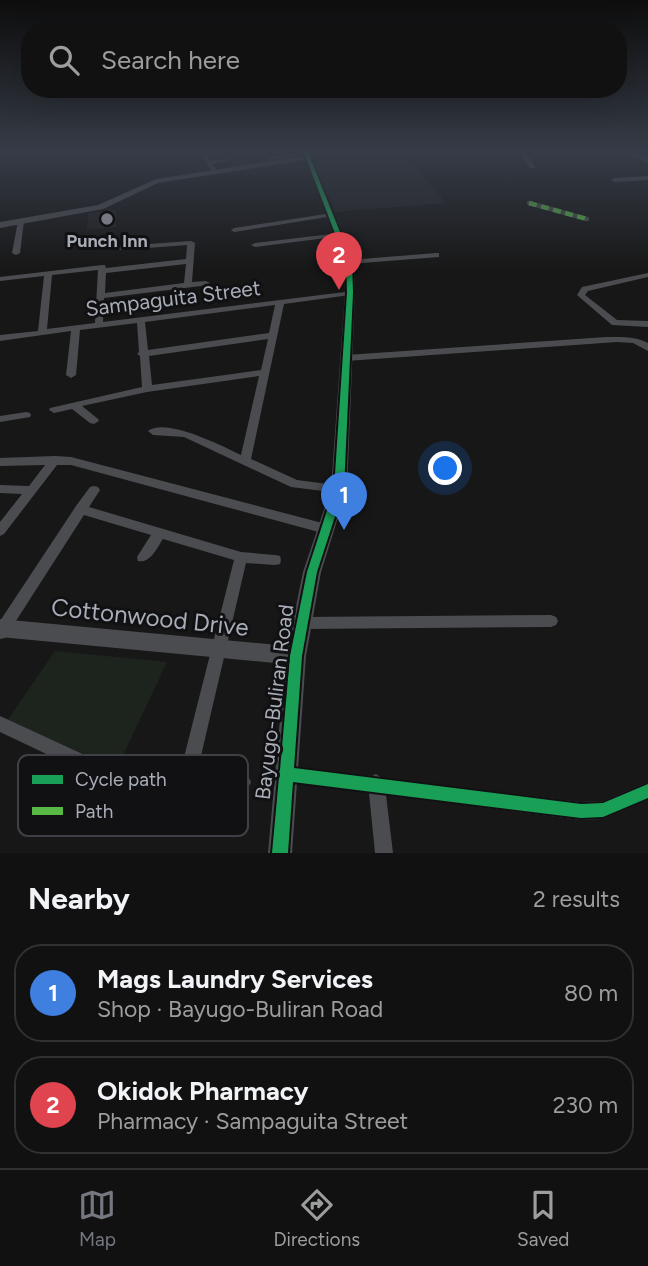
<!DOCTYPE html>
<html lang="en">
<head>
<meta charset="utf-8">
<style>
  :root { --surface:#111; --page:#1a1a1a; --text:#f1f3f6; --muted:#9c9d9f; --line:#303131; --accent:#757880 }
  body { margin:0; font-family:Figtree,sans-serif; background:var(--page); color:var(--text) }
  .you { position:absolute; left:446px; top:469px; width:24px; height:24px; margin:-18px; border:5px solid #fff; border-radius:50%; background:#1a73e8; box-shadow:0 0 0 10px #1a73e833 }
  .badge { display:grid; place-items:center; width:46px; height:46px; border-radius:50%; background:var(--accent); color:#fff; font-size:23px; font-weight:700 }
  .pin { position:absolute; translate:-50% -58px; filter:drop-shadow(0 2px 4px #0008) }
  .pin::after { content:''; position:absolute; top:37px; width:24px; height:21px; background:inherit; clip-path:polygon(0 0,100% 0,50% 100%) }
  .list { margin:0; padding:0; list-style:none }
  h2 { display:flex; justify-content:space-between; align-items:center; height:91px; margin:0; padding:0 28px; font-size:30px }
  h2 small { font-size:23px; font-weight:400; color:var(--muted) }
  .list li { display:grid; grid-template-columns:46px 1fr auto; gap:21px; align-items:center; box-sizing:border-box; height:98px; margin:0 14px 14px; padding:0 14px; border:2px solid var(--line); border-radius:28px }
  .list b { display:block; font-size:26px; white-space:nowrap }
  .list p { margin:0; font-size:23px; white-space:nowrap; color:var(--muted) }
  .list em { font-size:23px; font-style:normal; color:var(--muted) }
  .icon { flex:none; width:38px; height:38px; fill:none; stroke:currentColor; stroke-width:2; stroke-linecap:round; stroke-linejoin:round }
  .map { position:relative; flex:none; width:648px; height:853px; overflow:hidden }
  .search { position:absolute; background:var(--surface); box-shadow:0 7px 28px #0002; left:21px; right:21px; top:21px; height:77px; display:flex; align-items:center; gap:18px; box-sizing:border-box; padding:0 24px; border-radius:28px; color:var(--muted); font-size:26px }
  .sheet { height:315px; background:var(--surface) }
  nav { display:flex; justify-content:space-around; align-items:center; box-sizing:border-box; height:98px; border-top:2px solid var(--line); background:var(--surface); font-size:19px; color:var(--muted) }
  nav a { display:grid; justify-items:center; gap:4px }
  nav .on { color:var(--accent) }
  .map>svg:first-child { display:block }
</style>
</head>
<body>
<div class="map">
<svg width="648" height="853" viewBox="0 0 648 853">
  <rect width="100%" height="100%" fill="#171717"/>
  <!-- built -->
  <g fill="#212123">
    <path d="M261,150L271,162L234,168L223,151Z"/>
    <path d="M308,150H400L446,203L335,212Z"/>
    <path d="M116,210V227L87,230L88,213Z"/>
  </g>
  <!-- green -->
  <path fill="#1d241e" d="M55,651L167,662L117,768L7,721Z"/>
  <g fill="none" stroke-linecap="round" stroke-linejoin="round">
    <!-- pedestrian -->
    <path stroke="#4b4c50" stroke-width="4.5" d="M529,203L587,219"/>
    <!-- minor -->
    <g fill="#4b4c50" fill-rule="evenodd">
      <path d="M199,150H203L205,153L223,152V154L207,156L210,161L226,159L229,161L212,164L217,171L212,172Z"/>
      <path d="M518,150H524L535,167L534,168H530Z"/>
      <path d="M622,150H630L648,159V163Z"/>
      <path d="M295,153L297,154V156L270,160L267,158Z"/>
      <path d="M648,176V180L614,182L611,180L614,178Z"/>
      <path d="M332,213L335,215L334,216L234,232L231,230L234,228Z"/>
      <path d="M21,219L24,221L20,253L16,255L12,253L18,221Z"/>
      <path d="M340,233L342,234V236L255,247L251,245L255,243Z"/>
      <path d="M191,241L195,243L192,282L206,281L210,283L209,285L104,298L103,322L353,291L354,293L350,295L284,304L251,459L297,480L343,486L345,489L343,492L339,493L291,487L184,437L153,435L148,431C166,417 222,446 241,455L259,376L147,392L82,406L98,419L99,421L94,424L90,423L72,409L54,413L49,410L50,408L142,387L140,356L137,354L139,352L137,323L80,330L76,375L71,378L66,375L71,331L0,341V335L38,331L44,276L0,281V277L102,265H105L106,268L186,259L187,245L121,250L117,248L121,246ZM186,264L184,283L105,293L106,273ZM98,270L95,323L47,329L52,275ZM275,305L269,333L148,350L145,322ZM268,339L261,370L152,385L149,356Z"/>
      <path d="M436,253H439V257L349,264L345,262L349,260Z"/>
      <path d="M648,273V277L588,291L585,295L617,320L648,321V327L612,325L577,295L582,287Z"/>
      <path d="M606,337C621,337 635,336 648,343V351L633,343L617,342L346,361L341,358L346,355Z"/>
      <path d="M26,412L30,413L31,415L30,417L0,422V416Z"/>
      <path d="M55,456L71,457L326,524L330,526L332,529L330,532L326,534L71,465H57L4,534L0,536V522L22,494L0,493V485L29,486L45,465L0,466V458Z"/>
      <path d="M94,486L98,487L100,490L89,507L241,552L275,555L280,556L281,560L280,564L275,565L246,563L197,773H242L248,776L251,782L248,788L242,791H186L115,784L92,829L86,832L80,829L77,823L99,779L0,732V716L111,767L180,773L234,560L163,539C157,548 150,564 138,561L137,557L151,535L84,515L5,638L0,639V621L76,506L90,487Z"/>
      <path d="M551,615L556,617L558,621L556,625L551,627L302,629L297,627L295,623L297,619L302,617Z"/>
      <path d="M285,766L372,776L376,774L382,778L581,802L603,801L648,782V800L603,819L581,820L386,795L393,853H375L369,793L285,782L279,780L277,774L279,768Z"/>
    </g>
    <!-- tertiary -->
    <path fill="#4b4c50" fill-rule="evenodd" d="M301,150H309L314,157L312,159L354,262L355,293L347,489L321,572L306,656L292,853H268L285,664L0,637V619L288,646L303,572L331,489L345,293L344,262L305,160L158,183L103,209L0,228V222L98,205L156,179L304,156Z"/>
    <!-- quiet -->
    <path stroke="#58b947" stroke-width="4.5" stroke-dasharray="8 4.5" stroke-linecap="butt" d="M529,203L587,219"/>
    <defs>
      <path id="cycleway" d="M303,150H307L352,262L353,293L344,489L317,572L302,656L294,768L581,804L603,803L648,784V798L603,817L581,818L293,782L288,853H272L279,777L278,774L280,770L290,656L307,572L334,489L347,293L346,262Z"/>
    </defs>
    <!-- cycleway casing -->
    <use href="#cycleway" stroke="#111113" stroke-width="4"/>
    <!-- cycleway -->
    <use href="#cycleway" fill="#1a9f57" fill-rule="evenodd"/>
  </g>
  <!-- sky -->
  <linearGradient id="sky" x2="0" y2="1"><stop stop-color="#0d0d0d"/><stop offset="0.56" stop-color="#363c47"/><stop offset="1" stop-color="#363c47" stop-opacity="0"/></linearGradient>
  <rect width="648" height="270" fill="url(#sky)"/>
  <!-- markers -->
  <circle fill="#757880" stroke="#111113" stroke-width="2.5" cx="107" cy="219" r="7"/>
  <g text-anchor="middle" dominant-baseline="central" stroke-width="6" stroke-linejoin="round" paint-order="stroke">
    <!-- far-poi labels -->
    <g font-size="18" font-weight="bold" fill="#a8adb8" stroke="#111113">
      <text x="107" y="241">Punch Inn</text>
    </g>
    <!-- street labels -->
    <g font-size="21" fill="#a8adb8" stroke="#111113">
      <text transform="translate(173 298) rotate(-7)">Sampaguita Street</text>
      <text transform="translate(274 702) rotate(-83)">Bayugo-Buliran Road</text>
    </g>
    <!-- near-street labels -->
    <g font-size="24" fill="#a8adb8" stroke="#111113">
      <text transform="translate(150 617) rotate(6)">Cottonwood Drive</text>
    </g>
  </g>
  <!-- legend -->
  <rect x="18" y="755" width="230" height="81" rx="10" fill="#111113" stroke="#3e4045" stroke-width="2"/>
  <rect x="32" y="775" width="31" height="9" fill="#1a9f57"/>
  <rect x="32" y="807" width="31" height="8" fill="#58b947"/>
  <g font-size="19" fill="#a8adb8">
    <text x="75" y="786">Cycle path</text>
    <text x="75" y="818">Path</text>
  </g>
</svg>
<div class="you"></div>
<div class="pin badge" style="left:344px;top:530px;background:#3f7fe0">1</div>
<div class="pin badge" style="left:339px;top:290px;background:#e0444e">2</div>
<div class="search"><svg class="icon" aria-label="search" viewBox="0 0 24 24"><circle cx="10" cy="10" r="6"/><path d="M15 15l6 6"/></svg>Search here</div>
</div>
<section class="sheet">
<h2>Nearby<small>2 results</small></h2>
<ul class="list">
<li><span class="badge" style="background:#3f7fe0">1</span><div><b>Mags Laundry Services</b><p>Shop · Bayugo-Buliran Road</p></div><em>80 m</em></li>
<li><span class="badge" style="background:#e0444e">2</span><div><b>Okidok Pharmacy</b><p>Pharmacy · Sampaguita Street</p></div><em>230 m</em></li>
</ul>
</section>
<nav>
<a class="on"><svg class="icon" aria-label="map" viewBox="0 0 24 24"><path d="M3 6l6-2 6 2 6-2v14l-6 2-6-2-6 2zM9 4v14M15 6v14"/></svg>Map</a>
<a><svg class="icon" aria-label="directions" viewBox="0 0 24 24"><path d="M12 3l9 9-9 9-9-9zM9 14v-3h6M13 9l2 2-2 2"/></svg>Directions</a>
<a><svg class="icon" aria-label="saved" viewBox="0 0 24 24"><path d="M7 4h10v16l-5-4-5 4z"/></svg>Saved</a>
</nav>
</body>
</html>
